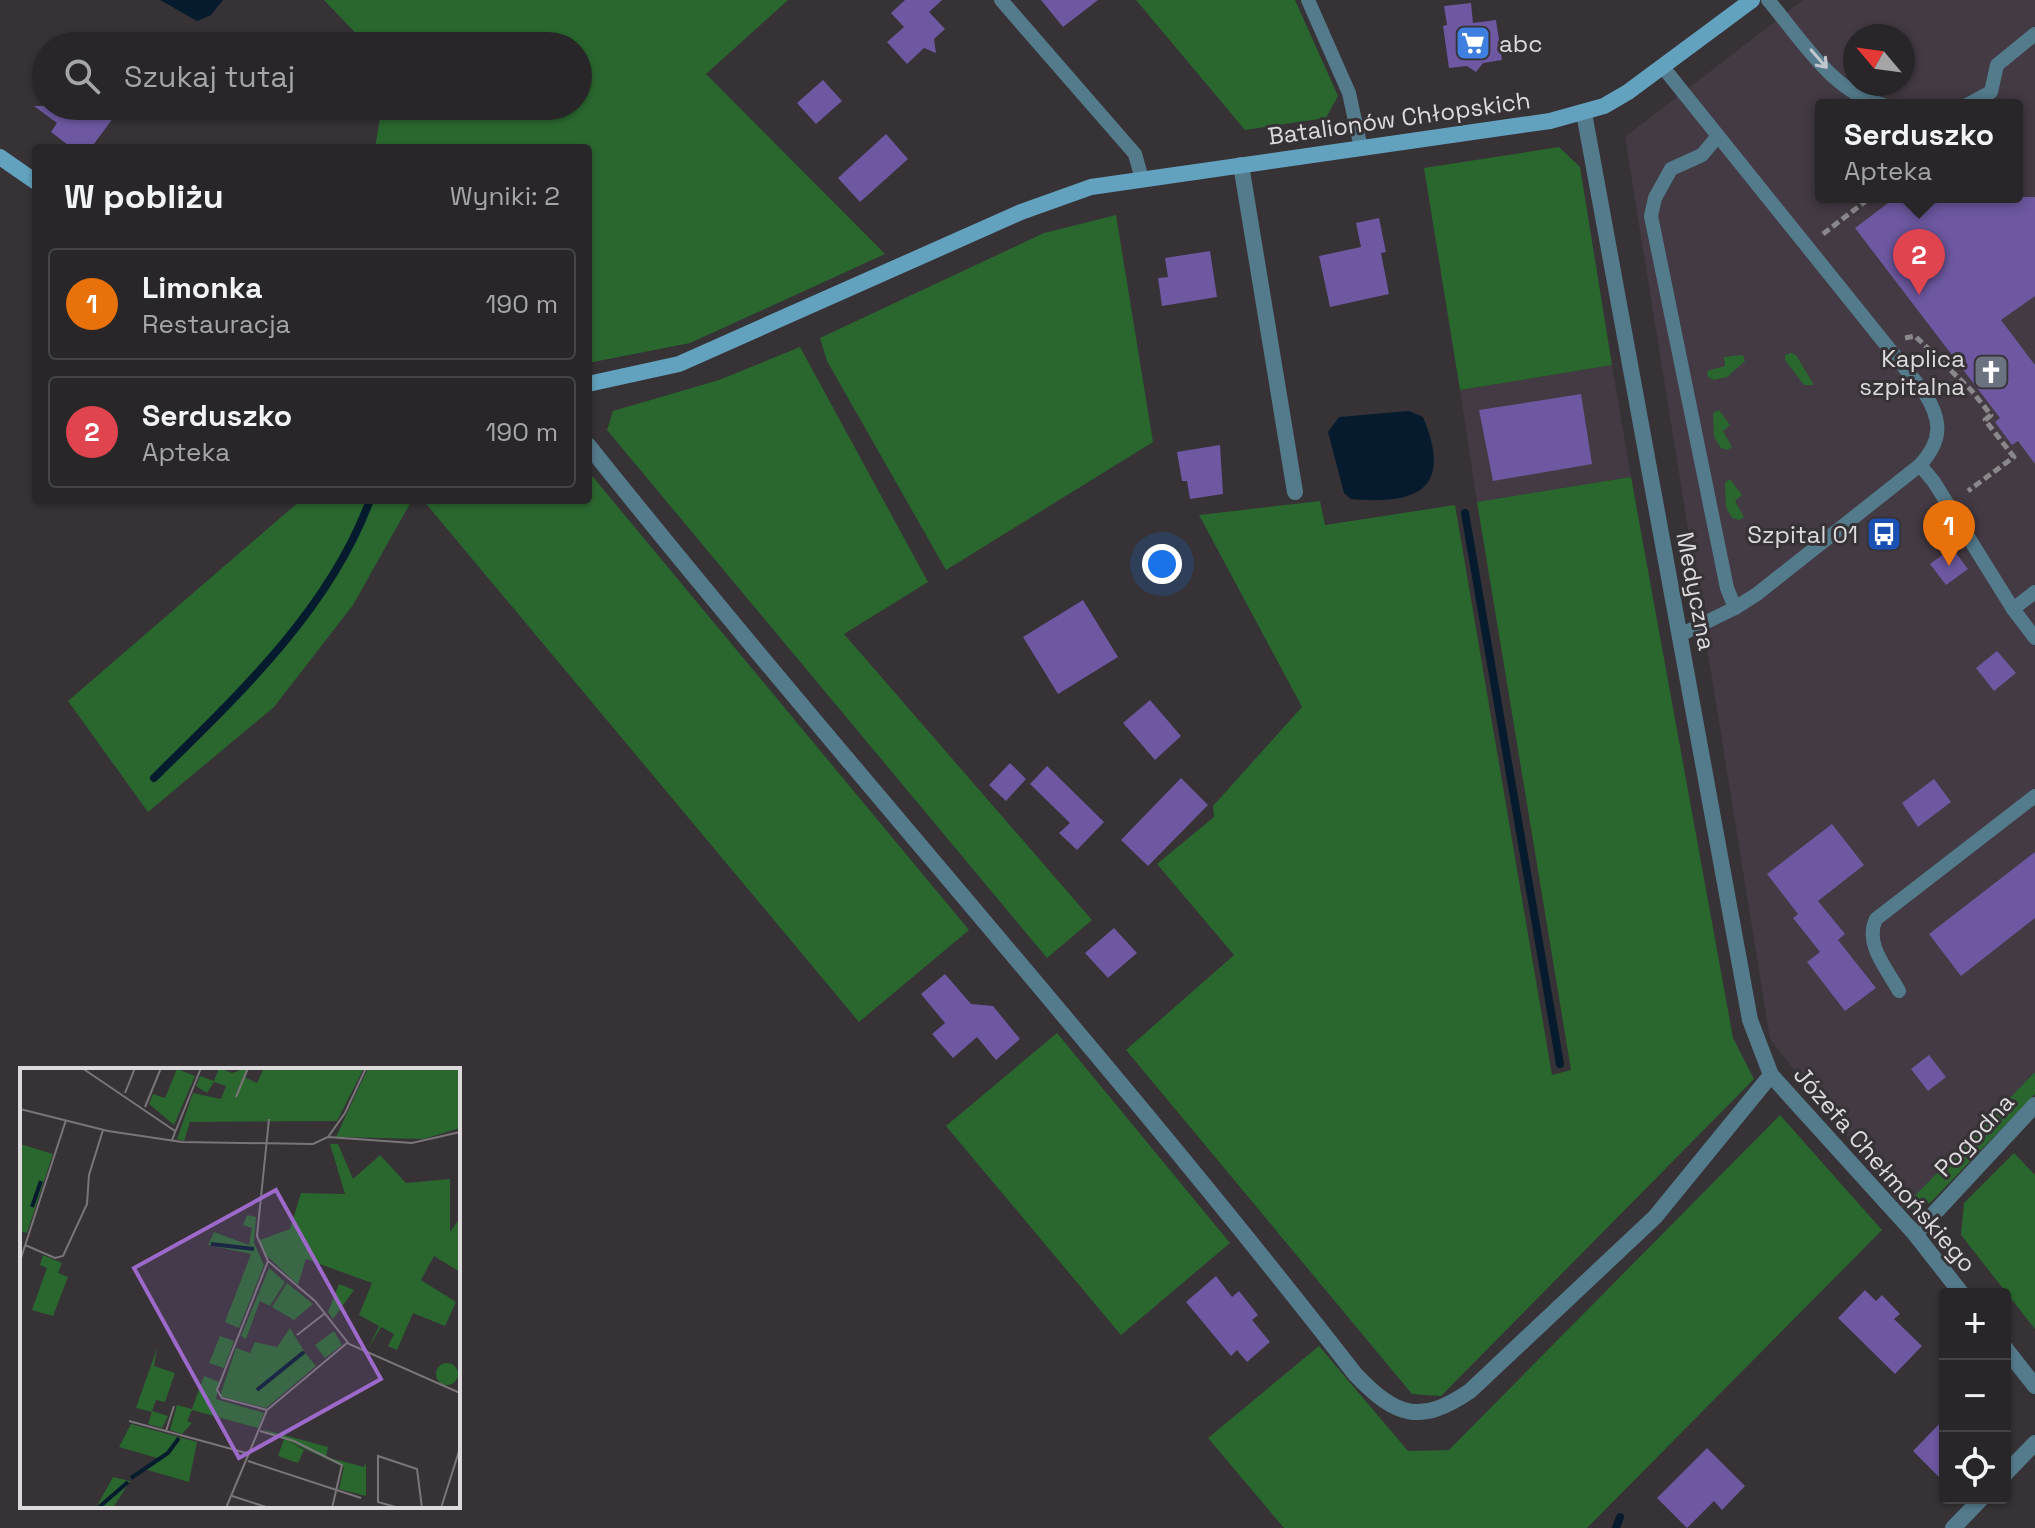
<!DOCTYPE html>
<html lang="pl">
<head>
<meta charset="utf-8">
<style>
  :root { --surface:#282628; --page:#343234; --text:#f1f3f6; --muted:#a5a5a8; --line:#444345; --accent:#ea580c }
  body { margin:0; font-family:"Space Grotesk",sans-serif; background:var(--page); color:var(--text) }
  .controls { position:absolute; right:24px; bottom:24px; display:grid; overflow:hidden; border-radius:8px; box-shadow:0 2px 6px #0004 }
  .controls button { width:72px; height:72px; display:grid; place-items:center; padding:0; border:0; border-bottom:2px solid var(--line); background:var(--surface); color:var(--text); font:40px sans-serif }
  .compass { position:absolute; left:1843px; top:24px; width:72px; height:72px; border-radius:50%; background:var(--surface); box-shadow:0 2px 6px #0004; rotate:299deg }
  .you { position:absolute; left:1162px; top:564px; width:28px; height:28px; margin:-20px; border:6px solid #fff; border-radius:50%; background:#1a73e8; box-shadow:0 0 0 12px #1a73e833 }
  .badge { display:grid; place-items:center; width:52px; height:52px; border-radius:50%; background:var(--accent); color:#fff; font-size:26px; font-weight:700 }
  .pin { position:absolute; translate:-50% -66px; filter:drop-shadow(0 2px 4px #0008) }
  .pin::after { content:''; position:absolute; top:42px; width:28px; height:24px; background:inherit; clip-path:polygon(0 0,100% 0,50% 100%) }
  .popup { position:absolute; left:1815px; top:99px; width:208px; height:104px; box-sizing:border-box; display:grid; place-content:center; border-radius:8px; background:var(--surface); filter:drop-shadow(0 2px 6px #0005); font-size:26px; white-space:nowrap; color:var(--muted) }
  .popup b { font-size:30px; color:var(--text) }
  .popup::after { content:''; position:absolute; left:50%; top:100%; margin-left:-16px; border:16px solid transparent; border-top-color:var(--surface) }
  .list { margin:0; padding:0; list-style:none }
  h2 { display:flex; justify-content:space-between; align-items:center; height:104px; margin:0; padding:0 32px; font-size:34px }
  h2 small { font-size:26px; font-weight:400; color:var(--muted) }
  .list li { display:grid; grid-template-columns:52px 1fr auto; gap:24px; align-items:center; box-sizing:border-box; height:112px; margin:0 16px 16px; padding:0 16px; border:2px solid var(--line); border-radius:8px }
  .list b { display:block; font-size:30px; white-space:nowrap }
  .list p { margin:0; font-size:26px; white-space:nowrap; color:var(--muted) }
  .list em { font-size:26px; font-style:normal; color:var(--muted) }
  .icon { flex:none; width:44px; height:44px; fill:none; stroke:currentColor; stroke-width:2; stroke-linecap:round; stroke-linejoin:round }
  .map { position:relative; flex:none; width:2035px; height:1528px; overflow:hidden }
  .search { position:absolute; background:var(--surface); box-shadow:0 2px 6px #0004; left:32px; top:32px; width:560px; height:88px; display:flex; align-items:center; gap:20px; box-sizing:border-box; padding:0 28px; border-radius:44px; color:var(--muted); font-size:30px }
  .panel { position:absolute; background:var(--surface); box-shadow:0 2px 6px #0004; left:32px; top:144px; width:560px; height:360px; border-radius:8px }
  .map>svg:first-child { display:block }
</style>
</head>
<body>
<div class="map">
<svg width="2035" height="1528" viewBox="0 0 2035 1528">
  <rect width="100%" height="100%" fill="#363236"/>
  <!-- built -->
  <g fill="#433a43" fill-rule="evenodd">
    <path d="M1803,0H2035V1072L1903,1208L1770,1039L1625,137ZM1855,36H1903V84H1855ZM1821,105H2017V197H1821Z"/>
    <path d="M1612,365L1631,477L1477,502L1460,390Z"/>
  </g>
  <!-- green -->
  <g fill="#2a672f">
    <path d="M324,0H788L706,74L885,254L690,343L588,363V148H375L382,106H578V46H368Z"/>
    <path d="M1136,0H1295L1338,96L1326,118L1245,130Z"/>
    <path d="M1559,147L1580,167L1612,365L1460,390L1424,168Z"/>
    <path d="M1116,215L1153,442L946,570L827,361L820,338L1044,233Z"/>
    <path d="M800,347L928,582L844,634L1092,920L1047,958L607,430L613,411L719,380Z"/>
    <path d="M1791,353L1796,355L1814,385H1804L1785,360V355Z"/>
    <path d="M1743,355L1745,361L1727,377L1714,380L1708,377L1707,371L1725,366L1724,357Z"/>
    <path d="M1719,410L1730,425L1723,431L1732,447L1727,450L1721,448L1714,437L1713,413Z"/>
    <path d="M588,471L969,930L859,1022L423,500H588Z"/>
    <path d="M1631,477L1733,1038L1754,1079L1441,1396L1412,1394L1126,1050L1234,955L1157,864L1214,817L1213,806L1302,707L1199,515L1320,501L1325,525L1455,505L1552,1075L1571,1070L1477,502Z"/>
    <path d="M1730,479L1742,495L1735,501L1744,517L1739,520L1732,518L1726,507L1725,483Z"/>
    <path d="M301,500H412L353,605L274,707L148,812L68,701Z"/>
    <path d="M1057,1033L1230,1243L1121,1335L946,1126Z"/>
    <path d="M2035,1072V1094L1931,1202L1918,1209L1903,1208Z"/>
    <path d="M1780,1115L1882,1230L1587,1528H1284L1208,1438L1319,1346L1408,1451L1449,1450Z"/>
    <path d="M2014,1153L2035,1175V1329L1961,1235L1964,1203Z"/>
  </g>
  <!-- water -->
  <g fill="#061c2e">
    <path d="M160,0H223L211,15L197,21Z"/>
    <path d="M1409,411L1423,417C1453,489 1418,505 1351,499L1344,493L1328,432L1339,417Z"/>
  </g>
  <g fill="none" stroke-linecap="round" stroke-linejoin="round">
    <!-- stream -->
    <g stroke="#061c2e" stroke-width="8">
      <path d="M1465,513L1560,1064"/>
      <path d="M154,778C236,697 329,611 370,500"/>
      <path d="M1616,1528L1620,1517"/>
    </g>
  </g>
  <!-- building -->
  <g fill="#6d58a1">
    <path d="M905,0H942L929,12L945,29L934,39L936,53L924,48L907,64L887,42L904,27L891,13Z"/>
    <path d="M1041,0H1098L1063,27Z"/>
    <path d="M1471,3L1473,23L1496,20L1502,60L1483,63L1476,72L1467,66L1449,68L1443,26L1447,25L1444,6Z"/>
    <path d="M823,80L842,101L816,124L797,103Z"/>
    <path d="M34,106H122L91,148H72L51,132L57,123Z"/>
    <path d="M886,134L908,159L860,202L838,178Z"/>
    <path d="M1896,197H2035V296L2001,320L2035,365V464L2018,441L2012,445L2003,433L1995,422L2000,418L1855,228Z"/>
    <path d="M1379,218L1386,252L1381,253L1389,294L1330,307L1319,256L1361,247L1356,223Z"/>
    <path d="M1210,251L1217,297L1162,306L1158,278L1168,277L1165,258Z"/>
    <path d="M1581,394L1592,464L1493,481L1479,410Z"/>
    <path d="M1220,445L1223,494L1190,499L1187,481H1182L1177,452Z"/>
    <path d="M1952,548L1968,569L1946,585L1930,564Z"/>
    <path d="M1083,600L1118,657L1058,694L1023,637Z"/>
    <path d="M1997,651L2016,673L1994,691L1976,668Z"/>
    <path d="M1150,700L1181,736L1155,760L1123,723Z"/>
    <path d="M1010,763L1026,779L1006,801L989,785Z"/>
    <path d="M1047,766L1104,822L1077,850L1059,833L1070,823L1030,784Z"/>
    <path d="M1181,778L1208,805L1148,866L1121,840Z"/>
    <path d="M1934,779L1951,802L1918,827L1902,803Z"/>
    <path d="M1832,824L1864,865L1818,901L1845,934L1838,940L1876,988L1845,1011L1807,962L1820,952L1793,918L1798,914L1767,874Z"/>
    <path d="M2035,852V918L1961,976L1929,934Z"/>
    <path d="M1114,928L1137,953L1108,978L1085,953Z"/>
    <path d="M945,974L971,1004L993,1006L1020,1039L996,1060L977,1037L953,1058L932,1034L945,1023L921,994Z"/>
    <path d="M1929,1055L1946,1077L1928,1091L1911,1069Z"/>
    <path d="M1216,1276L1232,1297L1239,1291L1258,1315L1252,1320L1270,1342L1247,1362L1237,1350L1231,1356L1186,1302Z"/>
    <path d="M1865,1290L1876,1301L1882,1295L1900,1314L1894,1319L1922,1346L1895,1374L1838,1318Z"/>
    <path d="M1945,1418V1483L1913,1451Z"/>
    <path d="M1707,1448L1745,1486L1722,1510L1714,1501L1687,1528L1657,1498Z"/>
  </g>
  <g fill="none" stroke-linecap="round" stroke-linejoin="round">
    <!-- path -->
    <g stroke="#8b888b" stroke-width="5" stroke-dasharray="8 4" stroke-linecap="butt">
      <path d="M1823,234L1871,197"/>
      <path d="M1905,338L1915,336L1971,390L1991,415L1985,420L2014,457L1968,491"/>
    </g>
    <!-- lane -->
    <g stroke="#547b8c" stroke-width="14">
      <path d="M1001,0L1135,154L1142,179"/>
      <path d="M1308,0L1349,93L1361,148"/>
      <path d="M1768,0C1800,37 1833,94 1884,105"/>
      <path d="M1662,66L1924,392C1942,420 1943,440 1920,465L1757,594L1735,608L1727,588L1651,216L1655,198L1671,169L1702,155L1717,137"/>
      <path d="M1967,105L1991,92L1997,65L2035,34"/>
      <path d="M1920,465L1934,482L2013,609"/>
      <path d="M2035,592L2013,609L2035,638"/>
      <path d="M1680,635L1735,608"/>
      <path d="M1899,991C1887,969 1864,944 1876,919L2035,796"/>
    </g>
    <!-- street -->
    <g stroke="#547b8c" stroke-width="16">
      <path d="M1584,113L1750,1020L1771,1075L1915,1234L1962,1294"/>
      <path d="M1241,165L1295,492"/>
      <path d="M588,445C839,759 1109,1057 1355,1374C1396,1417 1420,1425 1470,1391L1655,1217L1771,1075"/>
      <path d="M1915,1234L2035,1105"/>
      <path d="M2005,1348L2035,1386"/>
      <path d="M2005,1474L2035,1443"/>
      <path d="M1953,1528L1982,1498"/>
    </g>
    <!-- secondary -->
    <g stroke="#62a2be" stroke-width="16">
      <path d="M0,157L36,182"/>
      <path d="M588,384L679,364L1021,212L1091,187L1550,121L1604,106L1628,92L1752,0"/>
    </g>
  </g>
  <!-- one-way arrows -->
  <defs><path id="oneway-shaft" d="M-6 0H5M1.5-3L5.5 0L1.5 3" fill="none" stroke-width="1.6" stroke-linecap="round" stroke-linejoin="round" transform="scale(2)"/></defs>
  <use stroke="#c2c7cd" href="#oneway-shaft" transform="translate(1819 59) rotate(49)"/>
  <!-- icons -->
  <defs>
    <symbol id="supermarket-square" viewBox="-11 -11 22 22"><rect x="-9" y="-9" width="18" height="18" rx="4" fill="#3f7fe0" stroke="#363236"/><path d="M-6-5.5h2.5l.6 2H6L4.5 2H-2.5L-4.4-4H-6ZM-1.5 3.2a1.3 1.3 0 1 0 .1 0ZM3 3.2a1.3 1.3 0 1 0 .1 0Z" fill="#fff"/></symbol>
    <symbol id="church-square" viewBox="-11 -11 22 22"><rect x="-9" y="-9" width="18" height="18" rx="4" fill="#6b7280" stroke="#363236"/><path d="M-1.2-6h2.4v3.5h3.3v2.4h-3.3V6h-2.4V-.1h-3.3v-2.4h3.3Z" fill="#fff"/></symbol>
    <symbol id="bus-square" viewBox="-11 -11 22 22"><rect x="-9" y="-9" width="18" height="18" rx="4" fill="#1a4fb4" stroke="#363236"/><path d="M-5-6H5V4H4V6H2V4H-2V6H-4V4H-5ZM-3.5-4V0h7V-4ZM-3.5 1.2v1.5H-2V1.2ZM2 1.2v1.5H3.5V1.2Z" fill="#fff"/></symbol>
  </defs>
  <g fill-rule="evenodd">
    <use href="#supermarket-square" x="1453" y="23" width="40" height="40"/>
    <use href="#church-square" x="1971" y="352" width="40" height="40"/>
    <use href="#bus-square" x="1864" y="514" width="40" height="40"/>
  </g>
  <g text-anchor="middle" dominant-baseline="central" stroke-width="6" stroke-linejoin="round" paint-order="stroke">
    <!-- poi labels -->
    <g font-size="24" fill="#dddadd" stroke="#363236" text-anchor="end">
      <text x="1499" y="43" text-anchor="start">abc</text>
      <text x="1965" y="358">Kaplica<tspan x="1965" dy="28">szpitalna</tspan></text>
      <text x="1858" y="534">Szpital 01</text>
    </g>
    <!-- street labels -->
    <g font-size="24" fill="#dddadd" stroke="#363236">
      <text transform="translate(1399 118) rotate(-8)">Batalionów Chłopskich</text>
      <text transform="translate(1696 591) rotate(79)">Medyczna</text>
      <text transform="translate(1974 1135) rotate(-47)">Pogodna</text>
      <text transform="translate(1885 1169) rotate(49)">Józefa Chełmońskiego</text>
    </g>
  </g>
  <!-- overview -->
  <g transform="translate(20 1068)">
    <rect width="440" height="440" fill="#363236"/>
    <path d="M199,0L212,5L226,0V10L237,15L244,0H344L317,53L170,54L164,73L157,71L173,25L201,31L206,18L194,14L187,25L176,18L180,8L194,13ZM348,0H440V60L404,71L316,69ZM157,1L175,8L154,57L129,36L133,26L145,30ZM0,76L33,86L7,165L0,163ZM310,76H318L333,111L360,87L386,115L430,111V164L440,150V204L414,188L401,212L436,234L425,258L393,245L377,282L368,278L374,266L361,259L348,281L359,258L339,247L352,215L286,191L278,217L244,185L240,172L270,161L281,125L325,126ZM227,147L236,149L234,175L244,197L219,260L205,254L231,186L188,177L194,164L229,177L232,160L223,157ZM23,187L42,195L38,205L48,209L33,248L12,242L27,200L20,197ZM249,200L265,214L250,238L240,233L226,271L221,268ZM267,215L293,236L274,252L252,239ZM319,216L334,222L313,251L308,244ZM270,260L284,283L236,322L285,285L296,298L246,340L200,328L216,280L230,285L235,274L257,279ZM314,263L322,277L305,290L295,277ZM200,268L214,273L204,300L189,295ZM137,280L134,298L155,305L145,334L136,332L132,343L148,348L142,360L128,356L132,344L116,340ZM416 306a11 11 0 1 1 22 0a11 11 0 1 1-22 0ZM184,308L199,314L196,331L244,345L238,360L172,342L167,353L172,355L162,366L150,362L157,337L172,341ZM111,356L177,374L169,414L124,401L110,410L137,390L99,379ZM242,361L308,379L306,389L344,399L346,394V428L319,421L324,399ZM264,371L284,382L278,395L258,388ZM93,409L110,413L93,440H76Z" fill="#2a672f"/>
    <path fill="none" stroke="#061c2e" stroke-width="4" d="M12,139L21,113M191,176L234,181M237,322L284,284M111,410L148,385L159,370M78,440L108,414"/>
    <path fill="none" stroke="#797579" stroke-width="2" d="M62,0L155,63M105,25L115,0M216,29L228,0M125,39L141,0M0,41L88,63L162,74L293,76L308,69L325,45L346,0M249,51L237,168L248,193L295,233L329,276L440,325M308,69L392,75L440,64M152,72L181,0M5,177L35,190L43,188L67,136L69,107L83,62M0,193L46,52M277,267L304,246M247,342L202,330L197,322L248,193M109,353L230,386M146,363L154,338M240,363L274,373L322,397L312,440M228,393L341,430M212,428L249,440M206,440L247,342L327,275M379,440L358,434V388L397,401L402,440M421,440L440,380"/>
    <path fill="#9d69ca" fill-opacity="0.15" stroke="#9d69ca" stroke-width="4" d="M256,122L361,311L219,390L114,200Z"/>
    <rect width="440" height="440" fill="none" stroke="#dddadd" stroke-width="4"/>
  </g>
</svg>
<div class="controls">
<button>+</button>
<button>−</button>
<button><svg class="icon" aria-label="locate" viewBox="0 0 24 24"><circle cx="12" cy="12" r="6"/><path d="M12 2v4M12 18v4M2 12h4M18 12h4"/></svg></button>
</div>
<svg class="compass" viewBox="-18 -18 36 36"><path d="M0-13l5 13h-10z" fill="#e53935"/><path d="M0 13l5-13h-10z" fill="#a5a5a8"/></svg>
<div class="you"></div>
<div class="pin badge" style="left:1949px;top:566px;background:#e8710a">1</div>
<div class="pin badge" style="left:1919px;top:295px;background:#e0444e">2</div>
<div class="popup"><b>Serduszko</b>Apteka</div>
<div class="search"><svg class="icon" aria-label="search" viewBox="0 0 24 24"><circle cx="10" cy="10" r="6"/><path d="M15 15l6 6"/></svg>Szukaj tutaj</div>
<section class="panel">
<h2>W pobliżu<small>Wyniki: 2</small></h2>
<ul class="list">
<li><span class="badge" style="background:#e8710a">1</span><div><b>Limonka</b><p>Restauracja</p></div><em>190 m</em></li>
<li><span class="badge" style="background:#e0444e">2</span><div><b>Serduszko</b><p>Apteka</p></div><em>190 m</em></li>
</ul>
</section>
</div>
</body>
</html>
